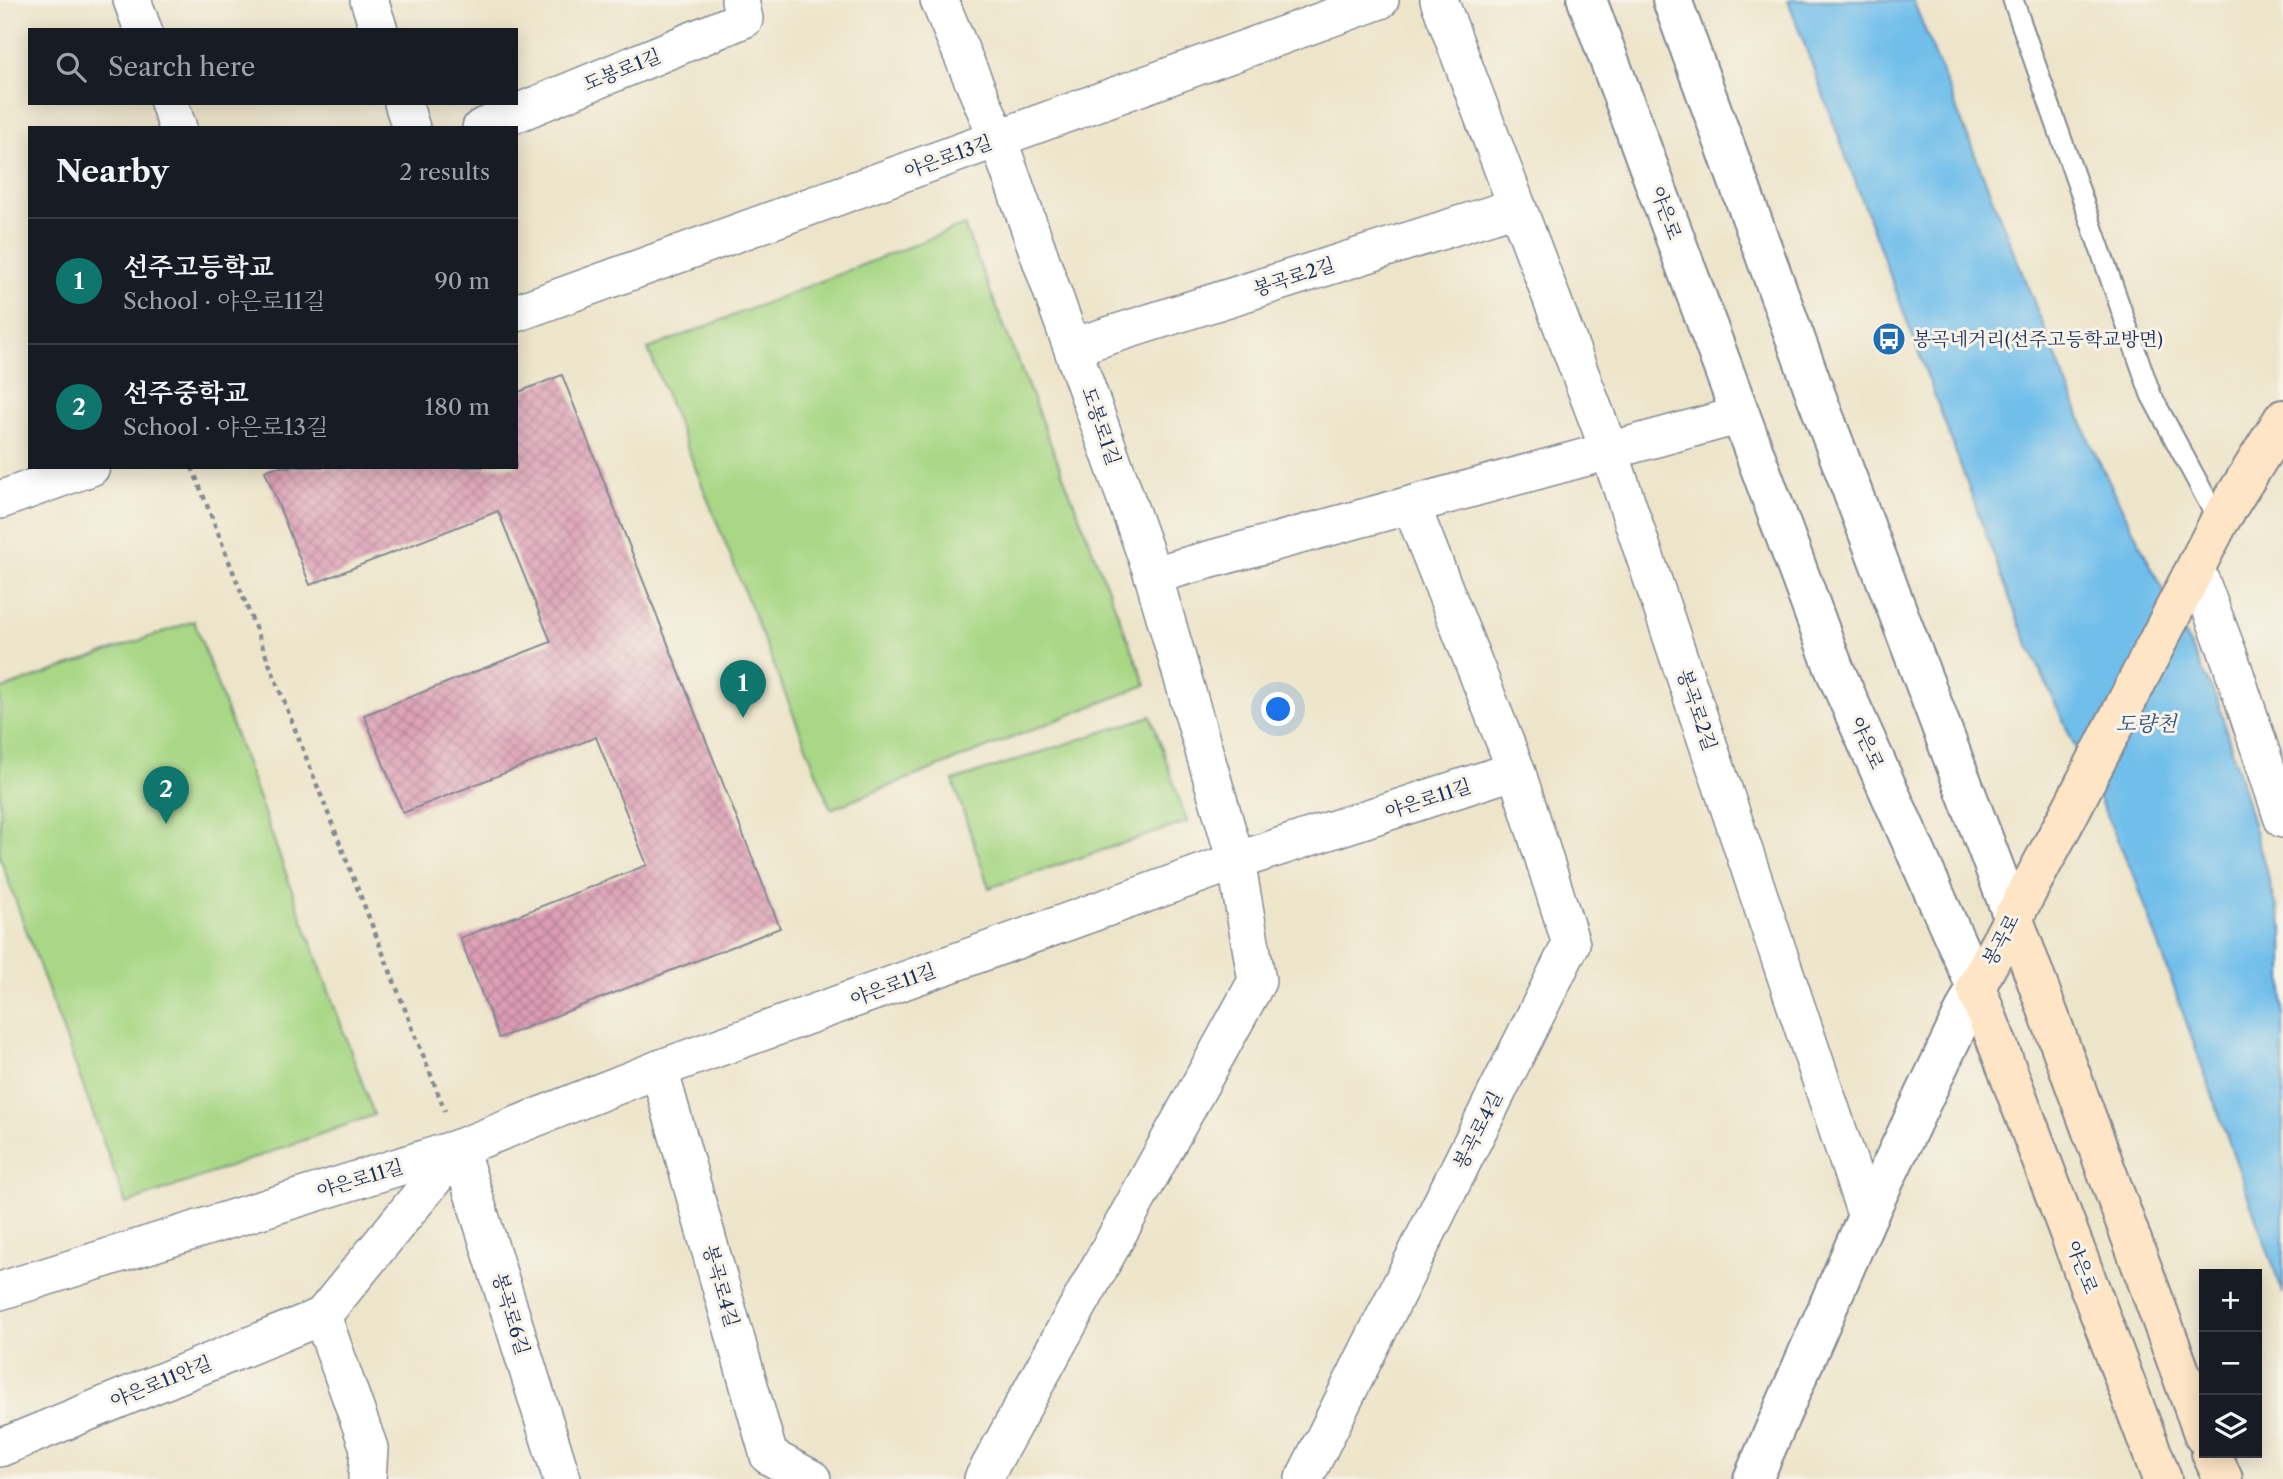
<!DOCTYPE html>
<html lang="en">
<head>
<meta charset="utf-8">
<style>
  :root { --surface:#171b24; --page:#242831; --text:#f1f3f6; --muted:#9ea1a6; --line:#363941; --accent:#0f766e }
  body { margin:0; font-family:"Libre Caslon Text","Noto Serif KR",serif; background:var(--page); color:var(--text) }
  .controls { position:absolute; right:21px; bottom:21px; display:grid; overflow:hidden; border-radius:0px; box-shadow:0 4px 18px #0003 }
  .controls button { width:63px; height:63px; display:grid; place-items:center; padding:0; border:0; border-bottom:2px solid var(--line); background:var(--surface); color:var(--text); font:35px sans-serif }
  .you { position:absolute; left:1279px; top:710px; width:24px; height:24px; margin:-18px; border:5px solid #fff; border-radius:50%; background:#1a73e8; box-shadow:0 0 0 10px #1a73e833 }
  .badge { display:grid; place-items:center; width:46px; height:46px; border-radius:50%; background:var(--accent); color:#fff; font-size:23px; font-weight:700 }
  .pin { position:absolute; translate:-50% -58px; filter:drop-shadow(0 2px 4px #0008) }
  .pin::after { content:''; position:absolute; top:37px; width:24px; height:21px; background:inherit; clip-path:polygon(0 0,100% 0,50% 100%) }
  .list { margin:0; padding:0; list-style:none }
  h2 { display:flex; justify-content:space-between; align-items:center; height:91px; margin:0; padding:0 28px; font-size:30px }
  h2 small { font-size:23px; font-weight:400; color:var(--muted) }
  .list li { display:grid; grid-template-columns:46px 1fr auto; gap:21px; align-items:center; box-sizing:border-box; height:126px; padding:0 28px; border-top:2px solid var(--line) }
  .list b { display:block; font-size:26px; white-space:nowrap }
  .list p { margin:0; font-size:23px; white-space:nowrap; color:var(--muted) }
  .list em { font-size:23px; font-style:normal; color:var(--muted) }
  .icon { flex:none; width:38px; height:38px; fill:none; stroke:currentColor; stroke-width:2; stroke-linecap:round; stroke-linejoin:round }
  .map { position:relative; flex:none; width:2283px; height:1479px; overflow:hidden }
  .search { position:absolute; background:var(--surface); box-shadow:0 4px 18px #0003; left:28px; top:28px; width:490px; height:77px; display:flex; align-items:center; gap:18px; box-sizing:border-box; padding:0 24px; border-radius:0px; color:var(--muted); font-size:26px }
  .panel { position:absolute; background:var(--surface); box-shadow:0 4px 18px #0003; left:28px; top:126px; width:490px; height:343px; border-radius:0px }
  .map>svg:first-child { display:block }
</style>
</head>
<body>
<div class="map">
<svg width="2283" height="1479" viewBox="0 0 2283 1479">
  <defs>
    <pattern id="building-cross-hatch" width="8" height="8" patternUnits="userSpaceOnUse" patternTransform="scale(1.75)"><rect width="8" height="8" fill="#dd9cb3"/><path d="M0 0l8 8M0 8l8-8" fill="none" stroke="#b28095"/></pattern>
  </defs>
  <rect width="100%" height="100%" fill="#f7f3e8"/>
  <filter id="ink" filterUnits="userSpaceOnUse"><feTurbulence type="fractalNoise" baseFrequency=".0143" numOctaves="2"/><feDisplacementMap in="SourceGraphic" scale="14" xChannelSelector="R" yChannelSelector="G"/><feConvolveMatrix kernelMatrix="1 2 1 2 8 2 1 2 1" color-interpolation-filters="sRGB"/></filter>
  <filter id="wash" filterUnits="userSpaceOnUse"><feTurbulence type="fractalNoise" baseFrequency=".00686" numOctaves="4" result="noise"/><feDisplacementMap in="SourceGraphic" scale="28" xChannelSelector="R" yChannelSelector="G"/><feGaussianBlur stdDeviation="1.57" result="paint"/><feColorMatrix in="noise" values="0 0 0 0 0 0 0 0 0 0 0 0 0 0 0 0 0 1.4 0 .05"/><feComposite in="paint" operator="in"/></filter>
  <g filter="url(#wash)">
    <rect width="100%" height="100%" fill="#ede5ca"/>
    <!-- pitch -->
    <g fill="#a8d785" stroke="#628372" stroke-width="2">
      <path d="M964,225L1146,685L831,809L648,349Z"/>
      <path d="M194,621L374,1115L126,1204L0,858V690Z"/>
      <path d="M1151,716L1187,822L989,888L953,781Z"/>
    </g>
    <!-- water -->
    <path fill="#6fbeea" stroke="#4576a4" stroke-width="2" d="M1788,0H1913L2092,447L2218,702L2283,929V1294L2135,878L2020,626Z"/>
    <g id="blocks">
      <!-- building -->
      <path fill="url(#building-cross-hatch)" d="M562,375L780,928L499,1038L460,938L647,865L596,737L403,813L364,715L551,642L498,511L310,585L265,471L275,467H516V393Z"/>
    </g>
  </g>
  <g filter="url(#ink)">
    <use href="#blocks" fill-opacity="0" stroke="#848a94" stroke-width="2"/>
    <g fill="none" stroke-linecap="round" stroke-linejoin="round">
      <defs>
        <path id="service" d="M2013,0L2151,395L2219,522"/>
        <g id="minor">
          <path d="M132,0L143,30"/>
          <path d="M369,0L379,30"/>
          <path d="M939,0L998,139L1153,575L1236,861L1257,981L983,1479"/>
          <path d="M1439,0L1609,450L1867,1217"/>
          <path d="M169,103L178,128"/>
          <path d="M403,103L411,128"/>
          <path d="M481,128L744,19L740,0"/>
          <path d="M516,313L1380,0"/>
          <path d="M1073,347L1516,207"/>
          <path d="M0,500L91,467"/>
          <path d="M2196,569L2230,659L2283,819"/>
          <path d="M1153,575L1741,415"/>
          <path d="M659,1069L769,1456L812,1479"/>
          <path d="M459,1148L562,1479"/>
          <path d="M0,1291L459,1148L659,1069L1236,861L1516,770L1411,505"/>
          <path d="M322,1316L369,1448L367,1479"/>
          <path d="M0,1448L322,1316L459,1148"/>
          <path d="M1304,1479L1571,944L1516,770"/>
        </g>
        <g id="tertiary">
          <path d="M1587,0L1834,668L1976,987L1867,1217L1753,1479"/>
          <path d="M1672,0L1817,398L2013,917"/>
        </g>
        <g id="secondary">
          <path d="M2013,917L2204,1436"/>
          <path d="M2211,1453L2223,1479"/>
          <path d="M2162,1479L1976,987L2071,810L2219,522L2283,419"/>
        </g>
      </defs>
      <!-- service casing -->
      <use href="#service" stroke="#848a94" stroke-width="23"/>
      <!-- minor casing -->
      <use href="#minor" stroke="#848a94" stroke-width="40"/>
      <!-- tertiary casing -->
      <use href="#tertiary" stroke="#848a94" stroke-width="42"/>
      <!-- secondary casing -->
      <use href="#secondary" stroke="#848a94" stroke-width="42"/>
      <!-- path -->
      <path stroke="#848a94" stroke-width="4.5" stroke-dasharray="5 5" stroke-linecap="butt" d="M192,467L445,1111"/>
      <!-- service -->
      <use href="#service" stroke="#fff" stroke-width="19"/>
      <!-- minor -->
      <use href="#minor" stroke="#fff" stroke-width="37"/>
      <!-- tertiary -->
      <use href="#tertiary" stroke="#fff" stroke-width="38"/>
      <!-- secondary -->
      <use href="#secondary" stroke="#fde5c5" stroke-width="38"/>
    </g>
  </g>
  <!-- icons -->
  <defs>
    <symbol id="bus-disc" viewBox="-11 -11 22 22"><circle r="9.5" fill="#1f6fb2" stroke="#f7f3e8"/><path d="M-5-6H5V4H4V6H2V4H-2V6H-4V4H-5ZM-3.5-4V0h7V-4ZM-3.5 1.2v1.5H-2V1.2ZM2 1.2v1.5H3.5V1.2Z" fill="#fff"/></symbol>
  </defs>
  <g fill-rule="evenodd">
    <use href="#bus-disc" x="1870" y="320" width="38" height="38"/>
  </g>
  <g text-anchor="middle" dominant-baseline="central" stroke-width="6" stroke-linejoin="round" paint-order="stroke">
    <!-- street labels -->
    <g font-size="19" fill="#1b2f5e" stroke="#f7f3e8">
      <text transform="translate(622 70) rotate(-22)">도봉로1길</text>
      <text transform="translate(948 157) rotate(-20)">야은로13길</text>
      <text transform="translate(1666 213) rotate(70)">야은로</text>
      <text transform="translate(1294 277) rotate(-18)">봉곡로2길</text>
      <text transform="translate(1101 426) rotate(71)">도봉로1길</text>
      <text transform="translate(1697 710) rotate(71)">봉곡로2길</text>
      <text transform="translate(1867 743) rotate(66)">야은로</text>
      <text transform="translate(1428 799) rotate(-18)">야은로11길</text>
      <text transform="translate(2001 940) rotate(-62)">봉곡로</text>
      <text transform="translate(893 985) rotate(-20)">야은로11길</text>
      <text transform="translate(1478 1130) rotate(-63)">봉곡로4길</text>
      <text transform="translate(360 1179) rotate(-17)">야은로11길</text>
      <text transform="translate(2082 1267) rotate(69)">야은로</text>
      <text transform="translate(721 1286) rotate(74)">봉곡로4길</text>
      <text transform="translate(511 1314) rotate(73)">봉곡로6길</text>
      <text transform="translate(161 1382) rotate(-22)">야은로11안길</text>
    </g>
    <!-- poi labels -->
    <g font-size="19" fill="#1b2f5e" stroke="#f7f3e8" text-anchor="start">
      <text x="1913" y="339">봉곡네거리(선주고등학교방면)</text>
    </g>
    <!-- water labels -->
    <g font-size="21" font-style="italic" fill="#305381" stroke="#f7f3e8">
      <text x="2146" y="723">도량천</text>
    </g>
  </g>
</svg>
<div class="controls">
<button>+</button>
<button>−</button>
<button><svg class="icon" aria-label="layers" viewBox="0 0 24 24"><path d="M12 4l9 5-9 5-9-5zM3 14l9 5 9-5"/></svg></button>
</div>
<div class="you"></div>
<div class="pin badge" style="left:743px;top:718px">1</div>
<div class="pin badge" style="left:166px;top:824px">2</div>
<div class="search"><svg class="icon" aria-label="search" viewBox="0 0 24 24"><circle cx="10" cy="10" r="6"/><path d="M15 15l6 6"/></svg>Search here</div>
<section class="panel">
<h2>Nearby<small>2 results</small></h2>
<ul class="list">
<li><span class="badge">1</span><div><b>선주고등학교</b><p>School · 야은로11길</p></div><em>90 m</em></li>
<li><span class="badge">2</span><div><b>선주중학교</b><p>School · 야은로13길</p></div><em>180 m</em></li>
</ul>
</section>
</div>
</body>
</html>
